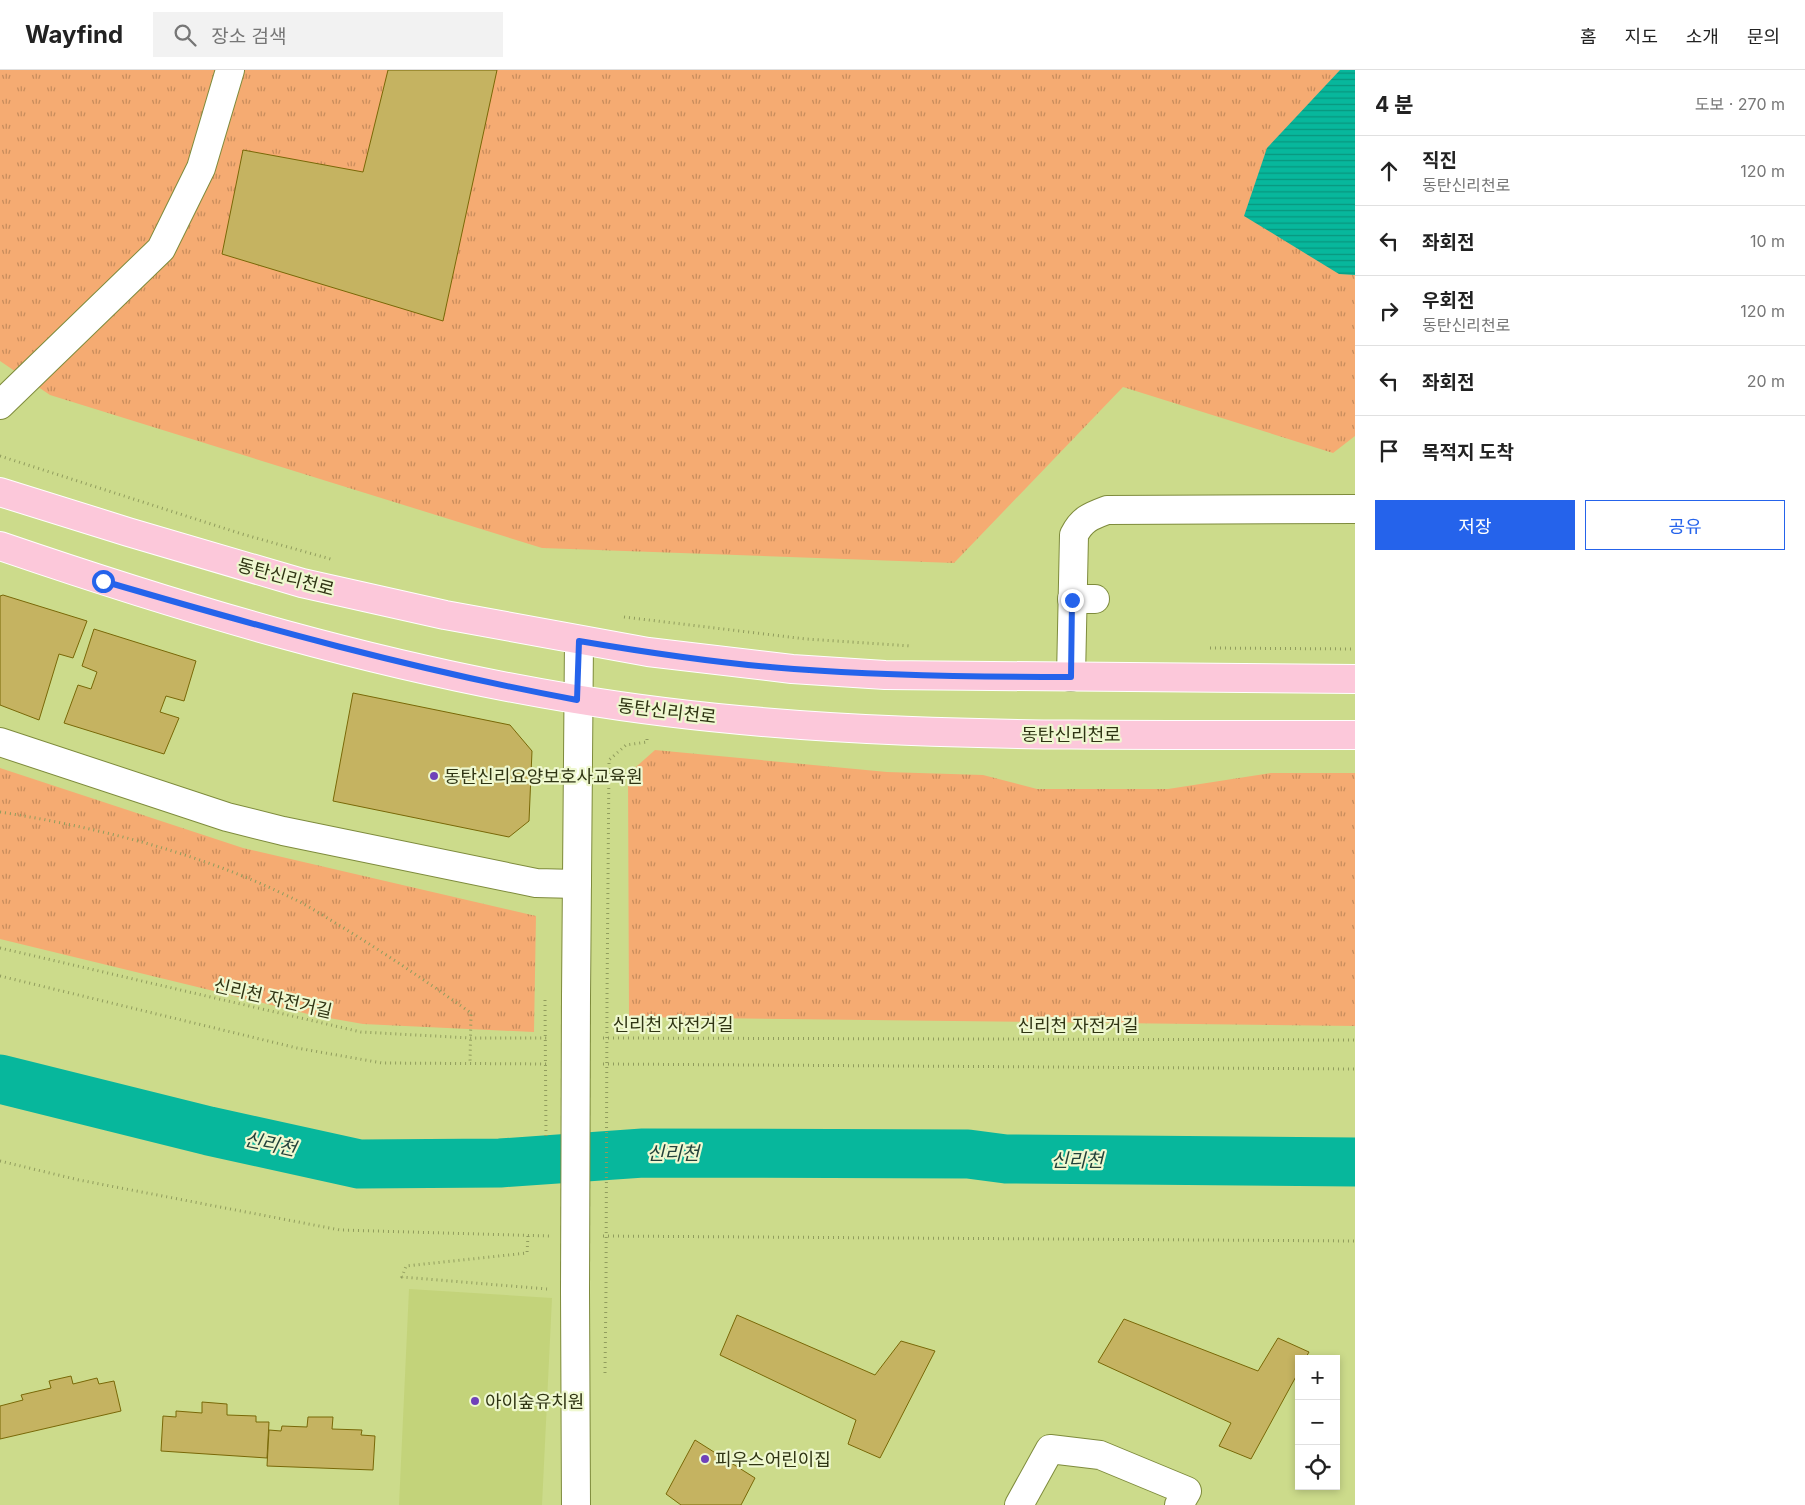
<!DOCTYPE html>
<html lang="ko">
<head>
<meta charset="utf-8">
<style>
  :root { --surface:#fff; --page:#f2f2f2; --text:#222; --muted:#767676; --line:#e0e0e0; --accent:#2563eb }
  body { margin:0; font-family:Inter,"Noto Sans KR",sans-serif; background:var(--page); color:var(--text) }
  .controls { position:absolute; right:15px; bottom:15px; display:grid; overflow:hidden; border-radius:0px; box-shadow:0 2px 8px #0003 }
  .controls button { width:45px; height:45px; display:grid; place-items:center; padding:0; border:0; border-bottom:1px solid var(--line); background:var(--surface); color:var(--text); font:25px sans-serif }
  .stop { position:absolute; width:15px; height:15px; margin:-11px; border:4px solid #2563eb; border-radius:50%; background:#fff }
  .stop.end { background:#2563eb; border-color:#fff; box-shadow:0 1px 5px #0008 }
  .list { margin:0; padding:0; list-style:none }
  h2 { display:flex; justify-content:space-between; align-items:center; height:65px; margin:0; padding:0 20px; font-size:21px }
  h2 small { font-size:16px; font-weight:400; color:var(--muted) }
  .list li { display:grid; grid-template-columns:32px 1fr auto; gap:15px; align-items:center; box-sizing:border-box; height:70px; padding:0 20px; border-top:1px solid var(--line) }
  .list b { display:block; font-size:19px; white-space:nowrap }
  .list p { margin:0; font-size:16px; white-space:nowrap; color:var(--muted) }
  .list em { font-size:16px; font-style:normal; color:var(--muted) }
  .actions { display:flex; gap:10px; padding:15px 20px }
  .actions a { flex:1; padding:11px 0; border:1px solid var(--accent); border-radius:0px; text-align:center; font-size:18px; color:var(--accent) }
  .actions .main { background:var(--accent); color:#fff }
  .icon { flex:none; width:28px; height:28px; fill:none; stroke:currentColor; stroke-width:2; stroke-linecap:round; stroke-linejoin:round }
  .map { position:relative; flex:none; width:1355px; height:1435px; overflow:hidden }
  header { display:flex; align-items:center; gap:30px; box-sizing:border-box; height:70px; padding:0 25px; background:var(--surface); border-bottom:1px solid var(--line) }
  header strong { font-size:24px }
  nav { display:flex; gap:28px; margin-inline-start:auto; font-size:18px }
  .search { width:350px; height:45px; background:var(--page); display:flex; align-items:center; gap:12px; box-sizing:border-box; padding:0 18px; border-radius:0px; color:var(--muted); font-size:19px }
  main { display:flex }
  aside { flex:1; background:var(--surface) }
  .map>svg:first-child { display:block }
</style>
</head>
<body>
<header>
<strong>Wayfind</strong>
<div class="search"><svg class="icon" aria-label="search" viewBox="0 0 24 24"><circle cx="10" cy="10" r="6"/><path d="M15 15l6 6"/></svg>장소 검색</div>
<nav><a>홈</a><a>지도</a><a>소개</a><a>문의</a></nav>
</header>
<main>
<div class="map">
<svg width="1355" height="1435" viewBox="0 0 1355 1435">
  <defs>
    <pattern id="grass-tufts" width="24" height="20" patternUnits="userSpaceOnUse" patternTransform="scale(1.25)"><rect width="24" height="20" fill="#f5ab72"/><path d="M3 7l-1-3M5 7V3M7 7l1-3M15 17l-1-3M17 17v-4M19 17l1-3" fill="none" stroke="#c78c5c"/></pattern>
    <pattern id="water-rules" width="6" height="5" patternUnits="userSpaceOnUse" patternTransform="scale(1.25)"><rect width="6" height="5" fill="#07b79c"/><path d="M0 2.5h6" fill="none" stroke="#08967e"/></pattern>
  </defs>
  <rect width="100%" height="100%" fill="#ccdb8b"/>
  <!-- built -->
  <path fill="#c3d37a" d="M409,1219L552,1228L542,1435H399Z"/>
  <!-- grass -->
  <g fill="url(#grass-tufts)">
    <path d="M0,0H1355V366L1333,383L1123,317L954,493L542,478L50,325L0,291Z"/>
    <path d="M655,680L887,702L983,705L1037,719H1168L1271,703H1355V956L629,947L628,704Z"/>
    <path d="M0,698L243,778L536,846L534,962L363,954L312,945L0,869Z"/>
  </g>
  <!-- water -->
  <path fill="url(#water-rules)" d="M1340,0H1355V205L1339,204L1244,146L1267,78Z"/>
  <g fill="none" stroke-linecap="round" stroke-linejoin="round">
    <!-- river -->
    <path stroke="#07b79c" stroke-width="49" d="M0,1009L209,1061L359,1094L500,1093L643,1083L968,1084L1006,1089L1355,1092"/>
  </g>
  <!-- building -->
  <g fill="#c5b361" stroke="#796807">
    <path d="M388,0H497L443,251L222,184L243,80L363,102Z"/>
    <path d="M3,525L87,551L73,588L59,584L39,650L0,635V526Z"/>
    <path d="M94,559L196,591L184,631L166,626L160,642L179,648L164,684L64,653L78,615L91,619L97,602L82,596Z"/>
    <path d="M353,623L510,655L532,681L529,751L509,767L333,731Z"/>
    <path d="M737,1245L875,1305L901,1271L935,1281L880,1388L848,1374L856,1350L720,1285Z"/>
    <path d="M1124,1249L1258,1301L1278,1268L1309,1282L1305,1289H1299V1301L1251,1389L1219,1376L1231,1353L1098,1292Z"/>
    <path d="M71,1306L73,1314L97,1308L99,1314L114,1311L121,1341L0,1369V1336L23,1330L21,1325L51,1318L49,1311Z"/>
    <path d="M202,1332L227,1334V1345L256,1346V1352H269L267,1388L161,1381L163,1346L176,1347V1341L202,1343Z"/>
    <path d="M308,1347H333L332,1359L362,1360L361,1365L375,1366L373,1400L267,1396L269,1360L281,1361L282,1356L307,1357Z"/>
    <path d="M695,1370L755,1408L741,1435H681L666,1424Z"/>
  </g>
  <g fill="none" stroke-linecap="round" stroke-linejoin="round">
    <defs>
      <g id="minor">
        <path d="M0,335L161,179L201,98L230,0"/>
        <path d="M1072,529H1095"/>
        <path d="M1071,607L1074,465C1082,449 1091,446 1107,440L1355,439"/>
        <path d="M0,672L227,747L283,761L536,813L577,814"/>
        <path d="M576,927L579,571"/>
        <path d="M575,1221L576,1435"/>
        <path d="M1019,1435L1050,1379L1100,1385L1187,1421L1179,1435"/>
      </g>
      <g id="major">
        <path d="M0,422L128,462L302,513L445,545L648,582L792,599L885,605L1355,609"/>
        <path d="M0,476C187,540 379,597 575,629C832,672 1095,664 1355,665"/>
      </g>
    </defs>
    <!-- minor casing -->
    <use href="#minor" stroke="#7e8b3c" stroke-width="30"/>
    <!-- major casing -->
    <use href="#major" stroke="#fff" stroke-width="30"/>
    <!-- path -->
    <g stroke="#909c5d" stroke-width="3" stroke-dasharray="1 4" stroke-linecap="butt">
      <path d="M0,386L242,464L334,490"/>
      <path d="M624,547L806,569L911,576"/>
      <path d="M1210,578L1355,579"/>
      <path d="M0,742C102,758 203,784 296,830C312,838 327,848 342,857C386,884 429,913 471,943L470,993"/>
      <path d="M0,878L361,962L471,968H549"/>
      <path d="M0,906L297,978L382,993L549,994"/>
      <path d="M607,929L609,690L626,675L647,672V666"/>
      <path d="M603,968L1355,970"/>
      <path d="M603,994L1355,999"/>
      <path d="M0,1091L79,1110L340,1160L549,1166"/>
      <path d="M528,1166L527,1183L406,1196L402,1207L547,1219"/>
      <path d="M603,1166L1355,1171"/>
      <path d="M605,1303L606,1218"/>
    </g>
    <!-- minor -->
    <use href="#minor" stroke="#fff" stroke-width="28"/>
    <!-- major -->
    <use href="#major" stroke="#fcc8da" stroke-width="28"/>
    <defs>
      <path id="minor-bridge" d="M575,1221L576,927"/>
    </defs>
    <!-- minor-bridge casing -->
    <use href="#minor-bridge" stroke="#7e8b3c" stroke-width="30" stroke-linecap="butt"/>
    <!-- path-bridge -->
    <g stroke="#909c5d" stroke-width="3" stroke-dasharray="1 4" stroke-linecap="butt">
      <path d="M545,930L546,1066"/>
      <path d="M606,1218L607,929"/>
    </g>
    <!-- minor-bridge -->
    <use href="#minor-bridge" stroke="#fff" stroke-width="28"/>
  </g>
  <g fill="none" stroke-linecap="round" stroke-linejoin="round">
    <!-- route -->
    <path stroke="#2563eb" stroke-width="6" d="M103,511C260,557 416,600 577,630L579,571C650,583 722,594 794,599C886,606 978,607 1071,607L1072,530"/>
  </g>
  <!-- markers -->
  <g fill="#6f41b9" stroke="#eff8d0" stroke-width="2">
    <circle cx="434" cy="706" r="5"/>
    <circle cx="475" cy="1331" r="5"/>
    <circle cx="705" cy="1389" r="5"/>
  </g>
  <g text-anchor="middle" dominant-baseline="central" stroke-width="4.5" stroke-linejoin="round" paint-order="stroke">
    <!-- street labels -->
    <g font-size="18" fill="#2f3413" stroke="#eff8d0">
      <text transform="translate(286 507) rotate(15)">동탄신리천로</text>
      <text transform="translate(667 641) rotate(7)">동탄신리천로</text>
      <text x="1071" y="664">동탄신리천로</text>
      <text transform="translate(273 928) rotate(13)">신리천 자전거길</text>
      <text x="673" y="954">신리천 자전거길</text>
      <text x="1078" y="955">신리천 자전거길</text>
    </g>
    <!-- poi labels -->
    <g font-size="18" fill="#2f3413" stroke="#eff8d0" text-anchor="start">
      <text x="444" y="706">동탄신리요양보호사교육원</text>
      <text x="485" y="1331">아이숲유치원</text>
      <text x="715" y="1389">피우스어린이집</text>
    </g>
    <!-- water labels -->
    <g font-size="19" font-style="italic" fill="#23413a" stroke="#eff8d0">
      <text transform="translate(270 1074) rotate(12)">신리천</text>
      <text x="673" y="1083">신리천</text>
      <text x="1077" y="1090">신리천</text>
    </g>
  </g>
</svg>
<div class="controls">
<button>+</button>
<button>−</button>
<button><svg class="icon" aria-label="locate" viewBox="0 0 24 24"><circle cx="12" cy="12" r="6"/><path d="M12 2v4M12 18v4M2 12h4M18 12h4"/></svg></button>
</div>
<div class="stop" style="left:103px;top:511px"></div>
<div class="stop end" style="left:1072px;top:530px"></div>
</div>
<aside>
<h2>4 분<small>도보 · 270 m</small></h2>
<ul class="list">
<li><svg class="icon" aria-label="ahead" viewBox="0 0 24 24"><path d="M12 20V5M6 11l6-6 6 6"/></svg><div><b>직진</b><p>동탄신리천로</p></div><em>120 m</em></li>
<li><svg class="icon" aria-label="left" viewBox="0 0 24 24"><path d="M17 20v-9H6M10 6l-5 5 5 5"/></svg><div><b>좌회전</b></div><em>10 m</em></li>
<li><svg class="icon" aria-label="right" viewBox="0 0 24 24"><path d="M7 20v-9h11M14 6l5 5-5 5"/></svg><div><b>우회전</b><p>동탄신리천로</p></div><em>120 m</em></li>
<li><svg class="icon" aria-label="left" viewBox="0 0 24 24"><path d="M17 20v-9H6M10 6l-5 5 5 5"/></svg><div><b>좌회전</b></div><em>20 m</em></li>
<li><svg class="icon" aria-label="arrive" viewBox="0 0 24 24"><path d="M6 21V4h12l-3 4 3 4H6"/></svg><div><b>목적지 도착</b></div></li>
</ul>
<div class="actions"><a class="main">저장</a><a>공유</a></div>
</aside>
</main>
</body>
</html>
